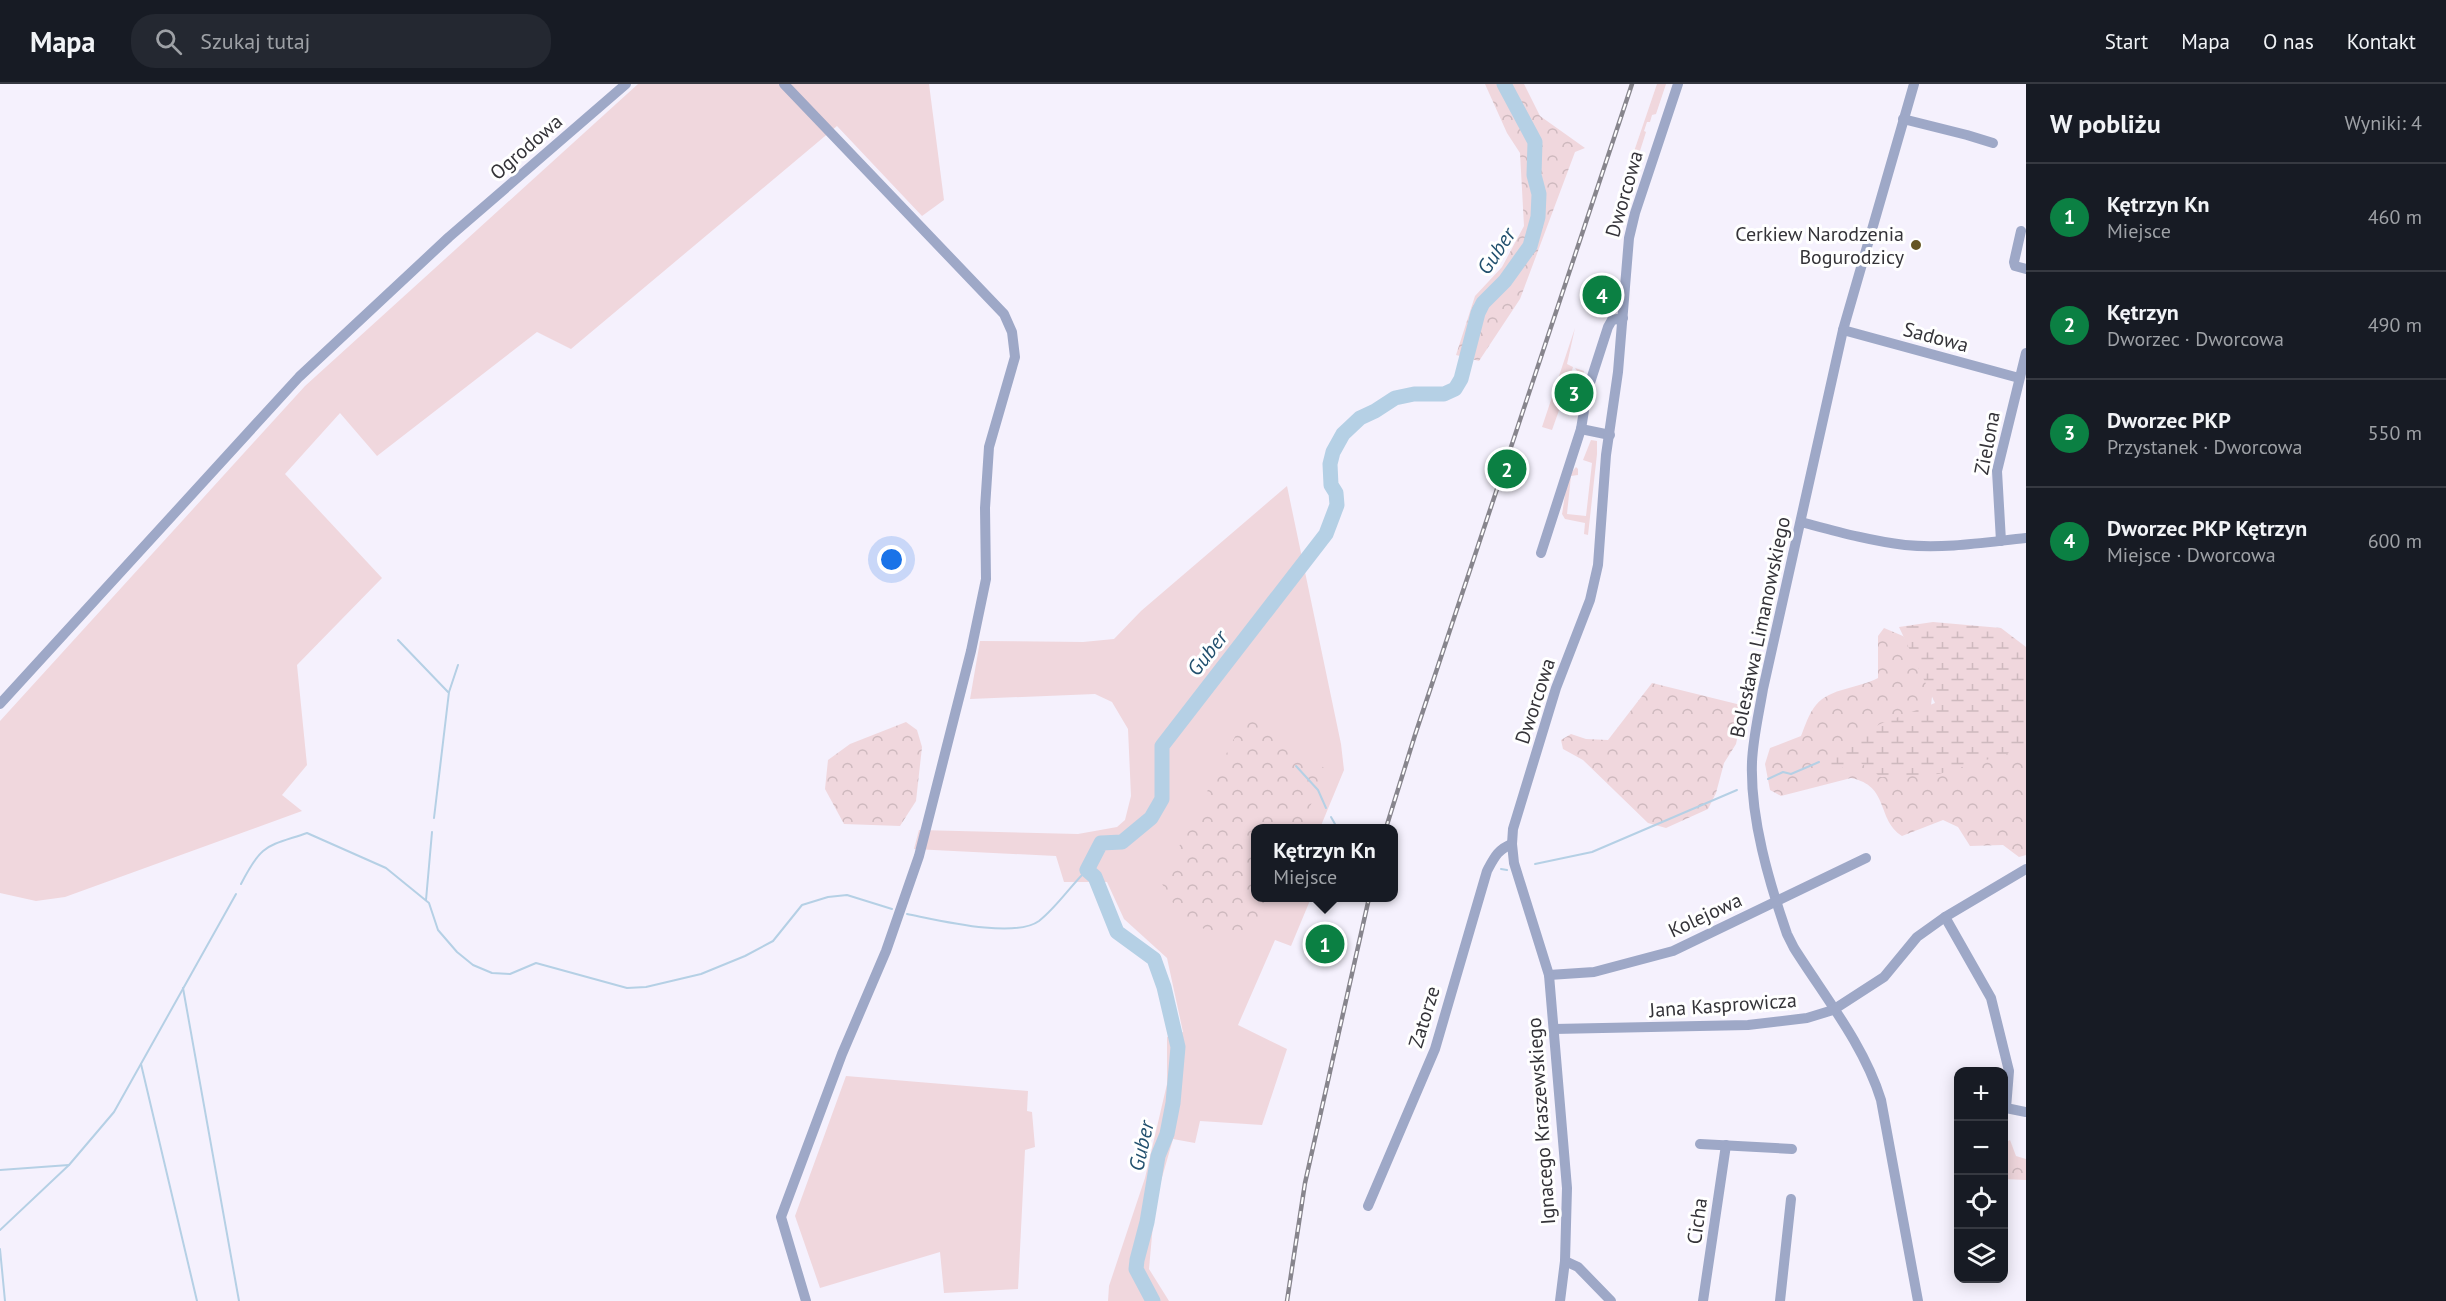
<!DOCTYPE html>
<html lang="pl">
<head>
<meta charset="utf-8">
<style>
  :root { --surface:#171b24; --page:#242831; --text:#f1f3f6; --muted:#9ea1a6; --line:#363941; --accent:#0b8043 }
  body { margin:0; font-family:"PT Sans",sans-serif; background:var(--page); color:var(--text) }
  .controls { position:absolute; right:18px; bottom:18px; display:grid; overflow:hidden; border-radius:12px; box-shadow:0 3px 15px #0003 }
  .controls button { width:54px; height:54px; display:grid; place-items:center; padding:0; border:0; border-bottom:2px solid var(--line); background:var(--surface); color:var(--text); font:30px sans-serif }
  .you { position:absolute; left:892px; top:476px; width:21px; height:21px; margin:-15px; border:4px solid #fff; border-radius:50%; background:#1a73e8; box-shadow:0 0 0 9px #1a73e833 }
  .badge { display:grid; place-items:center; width:39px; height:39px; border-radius:50%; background:var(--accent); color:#fff; font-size:20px; font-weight:700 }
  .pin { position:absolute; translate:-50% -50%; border:3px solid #fff; box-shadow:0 2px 6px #0006 }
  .popup { position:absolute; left:1251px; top:740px; width:147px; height:78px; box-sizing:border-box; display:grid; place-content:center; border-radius:12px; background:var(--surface); filter:drop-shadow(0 2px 4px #0005); font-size:20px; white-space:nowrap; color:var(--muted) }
  .popup b { font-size:22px; color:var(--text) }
  .popup::after { content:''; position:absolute; left:50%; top:100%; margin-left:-12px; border:12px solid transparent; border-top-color:var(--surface) }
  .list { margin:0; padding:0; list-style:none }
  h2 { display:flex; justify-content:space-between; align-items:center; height:78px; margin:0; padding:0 24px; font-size:26px }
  h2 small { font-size:20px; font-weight:400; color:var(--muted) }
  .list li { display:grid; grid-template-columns:39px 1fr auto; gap:18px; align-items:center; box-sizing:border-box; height:108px; padding:0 24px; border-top:2px solid var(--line) }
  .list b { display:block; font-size:22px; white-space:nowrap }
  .list p { margin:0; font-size:20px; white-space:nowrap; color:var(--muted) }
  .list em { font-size:20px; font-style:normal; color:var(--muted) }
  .icon { flex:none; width:33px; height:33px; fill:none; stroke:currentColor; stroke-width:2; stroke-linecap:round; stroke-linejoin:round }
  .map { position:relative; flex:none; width:2026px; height:1217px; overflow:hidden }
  header { display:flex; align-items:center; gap:36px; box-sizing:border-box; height:84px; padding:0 30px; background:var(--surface); border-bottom:2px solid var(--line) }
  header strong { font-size:28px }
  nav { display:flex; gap:33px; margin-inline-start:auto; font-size:21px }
  .search { width:420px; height:54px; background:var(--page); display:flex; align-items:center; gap:15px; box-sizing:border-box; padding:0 21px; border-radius:24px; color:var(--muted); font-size:22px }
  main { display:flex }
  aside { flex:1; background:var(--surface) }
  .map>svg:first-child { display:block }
</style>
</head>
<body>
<header>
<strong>Mapa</strong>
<div class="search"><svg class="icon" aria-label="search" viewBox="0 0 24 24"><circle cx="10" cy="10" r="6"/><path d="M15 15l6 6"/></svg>Szukaj tutaj</div>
<nav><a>Start</a><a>Mapa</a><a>O nas</a><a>Kontakt</a></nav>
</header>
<main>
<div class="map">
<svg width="2026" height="1217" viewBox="0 0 2026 1217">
  <defs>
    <pattern id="forest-crowns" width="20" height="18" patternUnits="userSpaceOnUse" patternTransform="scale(1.5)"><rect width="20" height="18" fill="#f0d7dd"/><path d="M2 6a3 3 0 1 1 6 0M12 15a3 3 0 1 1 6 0" fill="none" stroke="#ceb9be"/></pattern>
    <pattern id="wetland-marsh" width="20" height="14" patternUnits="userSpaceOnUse" patternTransform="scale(1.5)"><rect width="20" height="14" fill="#f0d7dd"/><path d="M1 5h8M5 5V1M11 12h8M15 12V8" fill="none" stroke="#ceb9be"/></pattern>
  </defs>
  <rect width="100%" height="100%" fill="#f5f1fd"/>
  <!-- green -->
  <g fill="#f0d7dd">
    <path d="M638,0H929L944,116L922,132L837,42L571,265L537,248L377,372L340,329L285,390L382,494L297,581L307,681L282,711L302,727L65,813L36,817L0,809V637L305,302Z"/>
    <path d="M1657,0H1666L1656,30L1652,31L1650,38H1647L1644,47L1646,48L1639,70H1636L1633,79L1636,80L1627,105H1625L1620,119L1622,120L1618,134L1612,132Z"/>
    <path d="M1575,244L1567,280L1573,283L1569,296L1573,297L1577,287L1575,284L1584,287L1579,305H1573L1571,311L1576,314L1574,323H1564L1565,319L1562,318L1552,346L1542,343Z"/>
    <path d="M1591,356L1597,357V370L1588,451L1584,450L1585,439L1565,435L1562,430C1565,415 1565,394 1576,383L1578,385V391L1571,392L1567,430L1586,432L1592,379L1583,376Z"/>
    <path d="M1287,402L1341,660L1344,686L1320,744H1256V814H1311L1291,862L1275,856L1238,941L1287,965L1262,1041L1200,1037L1195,1059L1173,1055L1155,1118L1149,1185L1169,1217H1108L1109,1202L1145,1094L1167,1000V953L1183,948L1167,874L1124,835L1107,798H1064L1056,772L914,765L919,746L1078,750L1117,743L1125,736L1131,712L1128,645L1112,618L1095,610L970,615L980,557L1083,558L1114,555L1141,527Z"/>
    <path d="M846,992L1028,1007L1027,1027L1032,1028L1035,1063L1025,1066L1018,1205L944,1209L940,1168L820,1204L795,1132Z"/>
  </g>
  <!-- forest -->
  <g fill="url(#forest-crowns)">
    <path d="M1485,0H1524L1540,32L1585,64L1575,68L1520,215L1479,277L1456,271L1475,212L1502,183L1524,142L1520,69L1507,49Z"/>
    <path d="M1884,544L1903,552L1923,578L1933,604L1930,630L2026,649V771L2019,773L2003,761L1970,762L1958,743L1943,736L1902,752C1876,735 1890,702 1851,694L1781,712L1770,706L1765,680L1770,664L1801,652C1805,642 1809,629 1816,621C1830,604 1860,604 1878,594V552Z"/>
    <path d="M1652,599L1745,622L1747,627L1741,636L1736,660L1724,679L1716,709L1708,725L1666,744L1648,739L1583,676L1563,665L1561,656L1571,650L1586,655L1608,656Z"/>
    <path d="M1246,631L1327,686L1300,744H1256V814H1268L1250,853L1214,850L1181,833L1161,798Z"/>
    <path d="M906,638L917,646L922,663L916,717L900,742L844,740L825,705L828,676L850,660Z"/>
    <path d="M2010,1056L2016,1072L2026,1075V1096L2004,1095V1059Z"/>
  </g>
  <!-- wetland -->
  <path fill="url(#wetland-marsh)" d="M1933,538L2001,544L2026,563V664L1939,690L1881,693L1859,678L1836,686L1819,678L1880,640L1935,619L1899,543Z"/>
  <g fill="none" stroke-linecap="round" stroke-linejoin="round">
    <!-- stream -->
    <g stroke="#b5d0e5" stroke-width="2">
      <path d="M398,556L448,608"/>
      <path d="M1296,682L1318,706L1326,724"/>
      <path d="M1768,695L1783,688L1791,690L1819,678"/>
      <path d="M1331,733L1335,740"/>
      <path d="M434,734L449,608L458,581"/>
      <path d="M1535,780L1592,768L1737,706"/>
      <path d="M1501,785L1507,786"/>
      <path d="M241,800C262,759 266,763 307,749L386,784L429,819L438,846L457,868L473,881L492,889L510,890L536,879L627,904L646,903L701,890L745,872L773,857L802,821L828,813L847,811L892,825"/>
      <path d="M426,816L432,748"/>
      <path d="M907,830C938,836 1014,855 1039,837C1057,823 1071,801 1087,786"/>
      <path d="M183,904L239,1217"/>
      <path d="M141,980L197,1217"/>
      <path d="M0,1086L69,1081"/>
      <path d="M0,1146L69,1081L114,1028L236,810"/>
      <path d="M0,1165L5,1217"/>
    </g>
    <!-- river -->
    <path stroke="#b5d0e5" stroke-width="15" d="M1153,1217L1136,1185L1137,1176L1147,1138L1158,1072L1167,1050L1173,1019L1178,963L1164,903L1154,875L1117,848L1095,793L1087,786L1101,759L1122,758L1151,734L1162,715V662L1326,450L1337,421L1336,409L1331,401L1330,380L1333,368L1343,350L1360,334L1375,327L1395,314L1414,310H1444L1455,305L1461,295L1478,229L1483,219L1505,197L1530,162L1538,133L1539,110L1534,91L1535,58L1504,0"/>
    <!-- minor -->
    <g stroke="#9ea8c7" stroke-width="10">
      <path d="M784,0L1004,230L1012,248L1015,273L989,363L985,424L986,495L971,567L919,772L886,867L842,970L781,1133L806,1217"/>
      <path d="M1914,0L1843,246L1763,605C1759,629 1753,654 1752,678C1750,734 1769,798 1787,850L1794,864C1825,913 1864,961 1881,1016L1918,1217"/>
      <path d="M1903,35L1967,51L1993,59"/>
      <path d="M2021,147L2014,178L2015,182L2026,185"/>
      <path d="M1843,246L2019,294"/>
      <path d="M1581,345L1610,351"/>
      <path d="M1801,438C1835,447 1870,457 1905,461C1945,465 1987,458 2026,454"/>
      <path d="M2001,457L1997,387L2026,269"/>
      <path d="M1541,469L1581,345L1587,308L1608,243L1612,236L1623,234"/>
      <path d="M0,620L299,293L449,153L626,0"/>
      <path d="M1945,833L1991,914L2009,987L2006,1024L2026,1028"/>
      <path d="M1549,891L1594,888L1673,867L1866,774"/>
      <path d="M1554,945L1748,941L1807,934L1833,926L1884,893L1917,853L1945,833L2026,785"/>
      <path d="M1700,1060L1792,1065"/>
      <path d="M1368,1122L1435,965L1487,787C1494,774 1498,765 1512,760"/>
      <path d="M1565,1177L1578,1183L1611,1217"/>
      <path d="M1560,1217L1565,1177L1567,1104L1549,891L1514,779L1512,760L1513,745L1556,604L1590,516L1598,481L1606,371L1618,288L1629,154L1635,129L1678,0"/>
      <path d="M1703,1217L1726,1061"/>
      <path d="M1780,1217L1791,1115"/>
    </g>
    <defs>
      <g id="rail">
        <path d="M1386,744L1415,651L1632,0"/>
        <path d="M1287,1217L1305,1099L1369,814"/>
      </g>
    </defs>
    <!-- rail casing -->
    <use href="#rail" stroke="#87858d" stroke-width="4.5"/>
    <!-- rail -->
    <use href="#rail" stroke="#fff" stroke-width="2" stroke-dasharray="7" stroke-linecap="butt"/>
  </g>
  <!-- markers -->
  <circle fill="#655522" stroke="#fff" stroke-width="2" cx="1916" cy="161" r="6"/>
  <g text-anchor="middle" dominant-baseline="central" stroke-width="6" stroke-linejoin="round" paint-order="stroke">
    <!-- street labels -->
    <g font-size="20" fill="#343338" stroke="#fff">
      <text transform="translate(526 63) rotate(-41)">Ogrodowa</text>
      <text transform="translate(1624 110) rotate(-74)">Dworcowa</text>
      <text transform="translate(1936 253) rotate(15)">Sadowa</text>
      <text transform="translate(1987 359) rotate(-79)">Zielona</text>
      <text transform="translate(1760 543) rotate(-78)">Bolesława Limanowskiego</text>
      <text transform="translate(1535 617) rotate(-72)">Dworcowa</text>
      <text transform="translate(1705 831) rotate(-25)">Kolejowa</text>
      <text transform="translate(1723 921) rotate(-4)">Jana Kasprowicza</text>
      <text transform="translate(1424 933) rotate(-73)">Zatorze</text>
      <text transform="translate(1541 1037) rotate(-94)">Ignacego Kraszewskiego</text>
      <text transform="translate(1697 1137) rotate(-82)">Cicha</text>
    </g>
    <!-- poi labels -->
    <g font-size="20" fill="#343338" stroke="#fff" text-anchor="end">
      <text x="1904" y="150">Cerkiew Narodzenia<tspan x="1904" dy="23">Bogurodzicy</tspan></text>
    </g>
    <!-- water labels -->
    <g font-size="21" font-style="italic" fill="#22506e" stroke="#fff">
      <text transform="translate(1496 167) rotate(-56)">Guber</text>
      <text transform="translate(1207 569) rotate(-52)">Guber</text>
      <text transform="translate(1141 1062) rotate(-77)">Guber</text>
    </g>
  </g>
</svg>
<div class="controls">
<button>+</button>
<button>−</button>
<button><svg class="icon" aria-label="locate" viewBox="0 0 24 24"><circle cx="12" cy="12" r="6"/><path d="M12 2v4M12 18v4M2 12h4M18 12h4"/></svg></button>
<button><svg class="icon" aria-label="layers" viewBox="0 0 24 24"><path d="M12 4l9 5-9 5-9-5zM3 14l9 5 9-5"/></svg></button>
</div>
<div class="you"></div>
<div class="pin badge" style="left:1325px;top:860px">1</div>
<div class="popup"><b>Kętrzyn Kn</b>Miejsce</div>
<div class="pin badge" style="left:1507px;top:385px">2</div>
<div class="pin badge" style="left:1574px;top:309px">3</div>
<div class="pin badge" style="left:1602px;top:211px">4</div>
</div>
<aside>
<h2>W pobliżu<small>Wyniki: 4</small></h2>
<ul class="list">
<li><span class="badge">1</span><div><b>Kętrzyn Kn</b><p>Miejsce</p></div><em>460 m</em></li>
<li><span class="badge">2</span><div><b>Kętrzyn</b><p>Dworzec · Dworcowa</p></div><em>490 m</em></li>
<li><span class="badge">3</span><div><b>Dworzec PKP</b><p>Przystanek · Dworcowa</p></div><em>550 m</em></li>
<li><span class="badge">4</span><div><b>Dworzec PKP Kętrzyn</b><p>Miejsce · Dworcowa</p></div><em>600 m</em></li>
</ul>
</aside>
</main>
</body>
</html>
